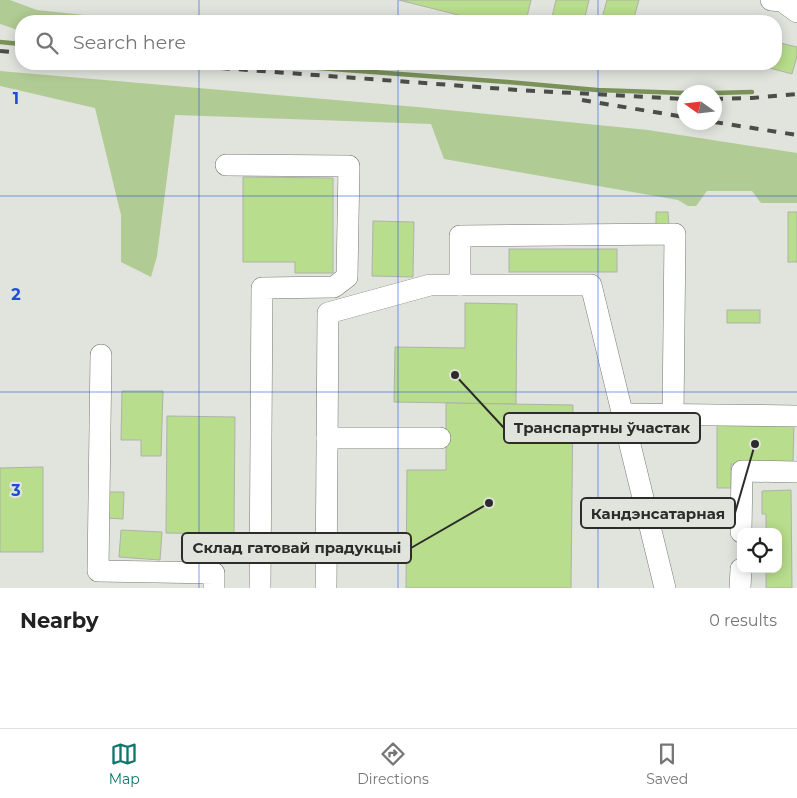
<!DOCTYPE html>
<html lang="en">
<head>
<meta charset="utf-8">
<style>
  :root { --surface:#fff; --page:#f2f2f2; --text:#222; --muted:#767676; --line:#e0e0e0; --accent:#0f766e }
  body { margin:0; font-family:Montserrat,sans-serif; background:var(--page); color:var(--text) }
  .controls { position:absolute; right:15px; bottom:15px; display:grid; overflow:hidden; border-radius:10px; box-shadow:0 2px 12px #0003 }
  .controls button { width:45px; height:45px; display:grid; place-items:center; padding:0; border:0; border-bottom:1px solid var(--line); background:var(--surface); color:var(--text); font:25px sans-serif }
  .compass { position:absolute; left:677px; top:85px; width:45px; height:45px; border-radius:50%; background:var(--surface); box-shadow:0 2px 12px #0003; rotate:284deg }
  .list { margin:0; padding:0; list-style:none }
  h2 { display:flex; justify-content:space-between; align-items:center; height:65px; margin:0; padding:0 20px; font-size:21px }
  h2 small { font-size:16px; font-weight:400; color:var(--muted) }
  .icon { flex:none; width:28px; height:28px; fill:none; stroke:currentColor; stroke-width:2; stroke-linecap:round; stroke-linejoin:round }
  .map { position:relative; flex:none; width:797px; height:588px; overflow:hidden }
  .search { position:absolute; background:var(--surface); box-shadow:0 2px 12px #0003; left:15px; right:15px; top:15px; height:55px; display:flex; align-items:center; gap:12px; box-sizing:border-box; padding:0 18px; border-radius:20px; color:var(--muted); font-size:19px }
  .sheet { height:140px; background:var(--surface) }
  nav { display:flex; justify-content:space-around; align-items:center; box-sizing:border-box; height:70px; border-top:1px solid var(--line); background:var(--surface); font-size:14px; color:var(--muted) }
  nav a { display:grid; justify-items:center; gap:2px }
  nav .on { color:var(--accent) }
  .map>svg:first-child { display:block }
</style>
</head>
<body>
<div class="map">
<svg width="797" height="588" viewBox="0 0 797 588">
  <rect width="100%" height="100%" fill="#e0e4dd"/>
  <!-- green -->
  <g fill="#b1cb94">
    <path d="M0,0H10L37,10L140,21H21V31L0,24Z"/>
    <path d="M0,71L417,107L648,130L797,153V203H761L752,191H707L696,206H688L678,200L444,159L431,124L175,115L157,256L151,277L121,262V215L95,108L0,86Z"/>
  </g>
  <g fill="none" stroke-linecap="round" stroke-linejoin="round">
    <!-- stream -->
    <g stroke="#7a925a" stroke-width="4.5">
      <path d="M0,42L21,44"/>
      <path d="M265,64L507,82L597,90L684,93"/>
      <path d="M714,93L752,92"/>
    </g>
  </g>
  <!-- building -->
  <g fill="#b8dd8c" stroke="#afb2ab">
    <path d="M399,0H531L526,21H482Z"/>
    <path d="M556,0H589L584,21H551Z"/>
    <path d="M607,0H639L633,21H601Z"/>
    <path d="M776,42L797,47V56L792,74L755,64H776Z"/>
    <path d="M243,177L333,178V273H295V262H243Z"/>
    <path d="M656,212H668L669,225H656Z"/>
    <rect x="788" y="212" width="9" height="50"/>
    <path d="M373,221L414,222L413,277L372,276Z"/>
    <rect x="509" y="249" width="108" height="23"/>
    <path d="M465,303L517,304L516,404L394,402L395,347L465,348Z"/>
    <rect x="727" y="310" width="33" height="13"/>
    <path d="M122,391H163L161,456H141V440H121Z"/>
    <path d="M446,403L573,405L571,588H406L407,470H446Z"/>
    <path d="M167,416L235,417L234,534L166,533Z"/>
    <path d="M717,423L794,424L793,465L731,464V488H717Z"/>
    <path d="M43,467V552H0V468Z"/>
    <path d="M791,490L792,588H766V569H778V532H766V514H762V491Z"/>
    <path d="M106,492H124L123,519L105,518Z"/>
    <path d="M121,530L162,532L160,560L119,557Z"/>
  </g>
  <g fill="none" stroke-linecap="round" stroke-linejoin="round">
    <defs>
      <g id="minor">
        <path d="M771,0L782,1L797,12"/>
        <path d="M226,165L349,166L347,277L334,287L262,288L260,588"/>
        <path d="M460,285V236L675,234L673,415"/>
        <path d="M101,355L98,571L214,573V588"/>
        <path d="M623,414L797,416"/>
        <path d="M327,438H440"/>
        <path d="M741,532L742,471L797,472"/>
        <path d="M326,588L328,313L430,285H591L665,588"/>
        <path d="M740,588L741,569"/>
      </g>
    </defs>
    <!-- minor casing -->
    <use href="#minor" stroke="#767972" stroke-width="22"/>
    <!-- minor -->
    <use href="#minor" stroke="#fff" stroke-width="21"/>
    <!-- rail -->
    <g stroke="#4b4d49" stroke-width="4" stroke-dasharray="9 9" stroke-linecap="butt">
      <path d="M0,51L21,53"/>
      <path d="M167,64L518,90L684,99"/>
      <path d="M714,99L752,98L797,94"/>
      <path d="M582,100L684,117"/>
      <path d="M714,122L797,135"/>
    </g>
  </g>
  <!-- grid -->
  <path fill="none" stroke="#1d4ed8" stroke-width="1" stroke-opacity="0.55" d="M199,0V21M398,0V21M598,0V21M199,64V588M398,64V588M598,64V588M0,196H797M0,392H797"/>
  <g font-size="16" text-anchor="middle" font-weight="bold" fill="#1d4ed8" stroke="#e0e4dd" stroke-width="4.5" stroke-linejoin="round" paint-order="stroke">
    <text x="16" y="104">1</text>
    <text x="16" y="300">2</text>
    <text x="16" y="496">3</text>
  </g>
  <!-- callouts -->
  <path fill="none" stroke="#2c2d2a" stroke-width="2" d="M455 375L504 428M755 444L735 513M489 503L411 548"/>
  <g fill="#2c2d2a" stroke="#e0e4dd" stroke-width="2">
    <circle cx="455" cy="375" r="5"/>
    <circle cx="755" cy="444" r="5"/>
    <circle cx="489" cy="503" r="5"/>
  </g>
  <g fill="#e0e4dd" stroke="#2c2d2a" stroke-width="2">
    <rect x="504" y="413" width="196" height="30" rx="5"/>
    <rect x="581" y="498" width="154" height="30" rx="5"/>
    <rect x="182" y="533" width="229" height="30" rx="5"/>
  </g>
  <g font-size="15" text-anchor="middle" font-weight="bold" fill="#2c2d2a">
    <text x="602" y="433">Транспартны ўчастак</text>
    <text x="658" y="519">Кандэнсатарная</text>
    <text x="297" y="553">Склад гатовай прадукцыі</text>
  </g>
</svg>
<div class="controls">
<button><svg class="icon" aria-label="locate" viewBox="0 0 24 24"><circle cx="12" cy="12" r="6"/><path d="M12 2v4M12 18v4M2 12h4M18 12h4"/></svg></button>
</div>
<svg class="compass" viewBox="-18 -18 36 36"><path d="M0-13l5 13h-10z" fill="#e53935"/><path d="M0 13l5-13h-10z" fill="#767676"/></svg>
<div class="search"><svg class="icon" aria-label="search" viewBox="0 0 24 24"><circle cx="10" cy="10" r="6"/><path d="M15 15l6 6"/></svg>Search here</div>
</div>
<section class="sheet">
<h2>Nearby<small>0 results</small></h2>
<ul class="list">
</ul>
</section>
<nav>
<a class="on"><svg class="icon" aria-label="map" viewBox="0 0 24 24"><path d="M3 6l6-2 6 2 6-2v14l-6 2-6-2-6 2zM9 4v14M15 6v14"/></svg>Map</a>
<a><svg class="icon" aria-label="directions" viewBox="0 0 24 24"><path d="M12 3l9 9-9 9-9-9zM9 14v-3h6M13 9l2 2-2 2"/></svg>Directions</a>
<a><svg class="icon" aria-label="saved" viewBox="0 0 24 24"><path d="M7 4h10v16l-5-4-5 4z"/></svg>Saved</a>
</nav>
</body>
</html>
